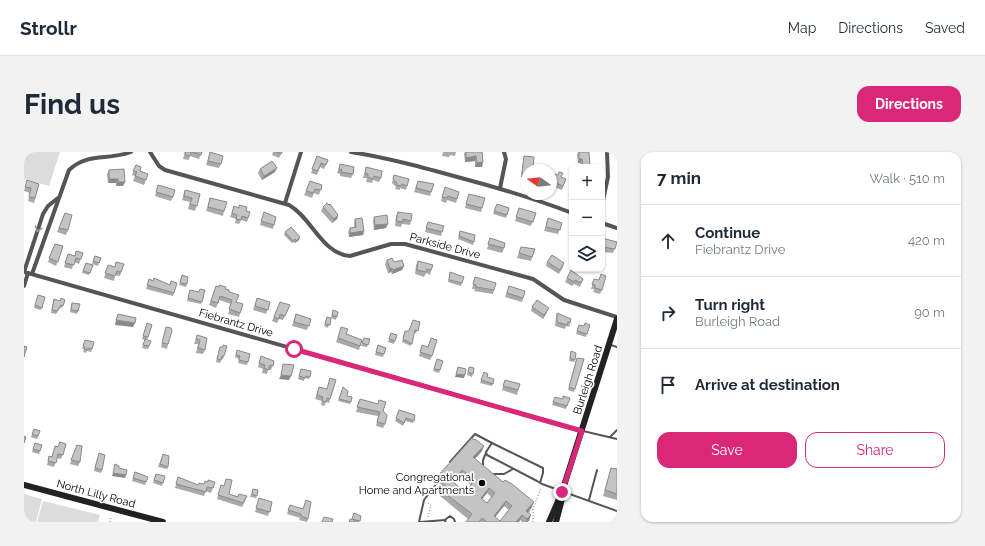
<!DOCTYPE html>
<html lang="en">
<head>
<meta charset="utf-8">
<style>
  :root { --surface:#fff; --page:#f2f2f3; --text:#1f2937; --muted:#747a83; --line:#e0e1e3; --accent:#db2777 }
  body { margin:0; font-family:Raleway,sans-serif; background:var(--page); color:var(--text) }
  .controls { position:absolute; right:12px; top:12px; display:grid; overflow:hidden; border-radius:8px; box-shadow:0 1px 3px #0004 }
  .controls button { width:36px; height:36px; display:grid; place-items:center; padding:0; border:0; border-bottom:1px solid var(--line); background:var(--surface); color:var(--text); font:20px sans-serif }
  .compass { position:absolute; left:497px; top:12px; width:36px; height:36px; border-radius:50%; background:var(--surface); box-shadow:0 1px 3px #0004; rotate:285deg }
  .stop { position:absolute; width:12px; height:12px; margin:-9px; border:3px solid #db2777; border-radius:50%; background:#fff }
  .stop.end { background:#db2777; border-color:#fff; box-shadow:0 1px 4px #0008 }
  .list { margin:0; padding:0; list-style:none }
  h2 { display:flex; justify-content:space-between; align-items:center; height:52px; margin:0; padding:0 16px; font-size:17px }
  h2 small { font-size:13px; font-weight:400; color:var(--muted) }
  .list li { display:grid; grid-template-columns:26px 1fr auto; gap:12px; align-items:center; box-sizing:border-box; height:72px; padding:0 16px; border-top:1px solid var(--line) }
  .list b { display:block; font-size:15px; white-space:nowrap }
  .list p { margin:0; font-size:13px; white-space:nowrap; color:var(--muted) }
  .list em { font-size:13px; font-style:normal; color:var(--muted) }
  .actions { display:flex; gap:8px; padding:12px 16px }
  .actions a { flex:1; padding:9px 0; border:1px solid var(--accent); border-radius:12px; text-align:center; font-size:14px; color:var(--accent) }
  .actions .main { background:var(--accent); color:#fff }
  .icon { flex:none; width:22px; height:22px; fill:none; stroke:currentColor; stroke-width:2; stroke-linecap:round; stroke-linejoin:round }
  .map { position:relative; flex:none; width:593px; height:370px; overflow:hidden; border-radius:12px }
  header { display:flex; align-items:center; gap:24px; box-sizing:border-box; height:56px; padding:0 20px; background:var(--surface); border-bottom:1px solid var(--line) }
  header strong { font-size:19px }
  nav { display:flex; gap:22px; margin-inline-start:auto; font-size:14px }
  .intro { display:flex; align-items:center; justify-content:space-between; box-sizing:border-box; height:96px; padding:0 24px }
  h1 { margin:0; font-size:28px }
  .button { padding:10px 18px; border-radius:12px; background:var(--accent); color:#fff; font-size:14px; font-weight:700 }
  main { display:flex; gap:24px; padding:0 24px }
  aside { flex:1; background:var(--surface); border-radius:12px; box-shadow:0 1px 3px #0004 }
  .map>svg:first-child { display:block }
</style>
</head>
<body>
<header>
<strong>Strollr</strong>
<nav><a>Map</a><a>Directions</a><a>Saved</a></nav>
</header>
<div class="intro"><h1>Find us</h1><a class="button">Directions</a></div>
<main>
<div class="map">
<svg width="593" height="370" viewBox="0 0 593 370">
  <rect width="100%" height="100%" fill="#fff"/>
  <!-- green -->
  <g fill="#dcdcdc">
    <path d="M0,0H36L25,34L0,27Z"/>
    <path d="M0,342L18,347L12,370H0Z"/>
    <path d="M19,349L76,363L74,370H13Z"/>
  </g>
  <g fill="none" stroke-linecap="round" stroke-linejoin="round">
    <!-- path -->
    <g stroke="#777" stroke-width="1" stroke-dasharray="1 2" stroke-linecap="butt">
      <path d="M410,328L424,312"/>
      <path d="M503,362L509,357"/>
      <path d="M404,365L407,353L404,351"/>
      <path d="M86,370L87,365"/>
      <path d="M509,370V357L517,336"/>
    </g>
    <!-- lane -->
    <g stroke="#555" stroke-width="2">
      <path d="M587,193L593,195"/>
      <path d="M559,279L593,287"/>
      <path d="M586,285L593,278"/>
      <path d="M426,310L451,282L468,291"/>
      <path d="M459,314V308L462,301"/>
      <path d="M469,322H480L489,317"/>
      <path d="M516,331L519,321V316L468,291L462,300L463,303L513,329L518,332L593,359"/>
      <path d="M565,348L573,318"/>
      <path d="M395,370L400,348L413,331"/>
      <path d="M396,370L421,368"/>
      <path d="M421,370L422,367L426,364L430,367L431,370"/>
    </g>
    <!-- street -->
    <g stroke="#555" stroke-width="4">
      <path d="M126,0L135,14L141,18L265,53C288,66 298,102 326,104L367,92H381L509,127L540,148L593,165"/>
      <path d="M327,0C365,6 401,16 437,26C475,36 512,47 548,61"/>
      <path d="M476,36L482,7L480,0"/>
      <path d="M261,51L277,0"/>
      <path d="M578,53L584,25L583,0"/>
      <path d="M578,71L593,76"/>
      <path d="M0,120L558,279"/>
      <path d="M0,120L19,62L24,54L34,46"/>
      <path d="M8,122L45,18C64,0 83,9 107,0"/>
      <path d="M0,134L4,121"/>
    </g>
    <!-- secondary -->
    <g stroke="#222" stroke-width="6">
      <path d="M0,333L139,370"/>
      <path d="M525,370L538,340L593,167"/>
      <path d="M532,370L538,347"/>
    </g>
  </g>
  <!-- wall -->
  <g fill="#a9a9a9" fill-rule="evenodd">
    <path d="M161,0H178L175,7L166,4L165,8L159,7Z"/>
    <path d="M186,0L197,12L195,16L182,13Z"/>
    <path d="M249,0H258L255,6L248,3Z"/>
    <path d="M419,0H432L431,4L426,3L425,5L418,4Z"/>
    <path d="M441,0H458L459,10L458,15H451V9L441,10L440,2Z"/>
    <path d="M554,0H565L566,15H557L556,11H554L553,3Z"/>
    <path d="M293,4L304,8L300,17L296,15L293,23L287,21Z"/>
    <path d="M500,4L510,5L497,25L499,9Z"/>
    <path d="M316,12L329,22L327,26L316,24V22L313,21Z"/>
    <path d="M112,13L116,19L124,22L120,33L109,29L111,24L108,23Z"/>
    <path d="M342,15L357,26L355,30L349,28L348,31L342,30L343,26H339Z"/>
    <path d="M236,17L251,20L238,28L234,21Z"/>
    <path d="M85,18L101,30L99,34H92V31H84L83,22Z"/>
    <path d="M370,23L383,34L382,38L376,36V38L371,37L372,35L368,31Z"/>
    <path d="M527,23L542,27L538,38L527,34Z"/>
    <path d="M3,28L15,32L10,51L4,49L6,41L0,39Z"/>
    <path d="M394,29L410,32L406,44L390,40Z"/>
    <path d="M134,33L149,45L147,49L131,44Z"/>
    <path d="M298,33L295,43L290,41L288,46L280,43L282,39Z"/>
    <path d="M421,35L435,40L432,51L423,48L422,51L417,49Z"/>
    <path d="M161,38L176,42L171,59L164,57L166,50L158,48Z"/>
    <path d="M445,42L458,56L457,60L441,56Z"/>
    <path d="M186,46L200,59L199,64L182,59Z"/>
    <path d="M473,52L485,56L482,66L469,62Z"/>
    <path d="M210,54L226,60L223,70L217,68L215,72L211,71L212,67L206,65Z"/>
    <path d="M299,55L314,63L313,67L308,71L297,59Z"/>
    <path d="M495,56L512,61L507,74L491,69Z"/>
    <path d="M240,60L252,65L249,77L236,73Z"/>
    <path d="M374,60L387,69L386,73L378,72L377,75L371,74L372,64Z"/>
    <path d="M41,61L44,78L42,83L33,80Z"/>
    <path d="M350,65L362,76L350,78L349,69Z"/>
    <path d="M524,66L538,71L534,82L520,79Z"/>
    <path d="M331,67L340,79L339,83L325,85L324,80L326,76L330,75V71Z"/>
    <path d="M404,70L418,80L417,84L401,80Z"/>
    <path d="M436,79L450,90L449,93L434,87Z"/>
    <path d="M261,80L276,85L275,88L271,91L270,90L268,91L260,83Z"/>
    <path d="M466,86L480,96L478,101L463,97Z"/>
    <path d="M578,86L593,90L589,101L578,100Z"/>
    <path d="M31,92L39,94L32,114L24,110Z"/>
    <path d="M497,95L511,97L507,109L493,106Z"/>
    <path d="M59,101L55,112L50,110L48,117L40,115L44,102L51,104Z"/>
    <path d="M71,104L77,106L74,114L68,112Z"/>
    <path d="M363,108L370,110L378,118L368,122L367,120L364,121L361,112Z"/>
    <path d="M394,109L409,113L406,123L402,121L400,125L391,122L392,113Z"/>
    <path d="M523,110L540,111L539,115L535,122L522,114Z"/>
    <path d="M62,111L69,113L65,123L58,121Z"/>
    <path d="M100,112L96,124L91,123L90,129L80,126L84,113L90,115Z"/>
    <path d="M426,120L438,131L437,134L424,130Z"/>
    <path d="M158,123L163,132L162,135L155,133Z"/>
    <path d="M451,125L470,138L469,142L450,139L451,137H448Z"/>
    <path d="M543,126L559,127L556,135L550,132L548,134L541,130Z"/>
    <path d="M125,127L146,133L147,129L150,141L149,144L122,137Z"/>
    <path d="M570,127L578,138L576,142L569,140L570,137H567Z"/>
    <path d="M192,134L201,137L205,140L212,150L219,152L215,165L204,162L207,152L195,148L192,156L185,153Z"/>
    <path d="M485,134L501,139L498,150L481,145Z"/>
    <path d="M166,138L175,140L181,138L177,152L163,149Z"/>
    <path d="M14,143L21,145L17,158L10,156Z"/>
    <path d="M233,146L246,150L242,162L229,158Z"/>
    <path d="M30,147L36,149L41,148L38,156H36L32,162L27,161L29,150Z"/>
    <path d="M256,150L264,157L259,168L255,167L253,171L248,169Z"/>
    <path d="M48,151L54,159L53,162L46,160Z"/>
    <path d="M508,155L523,160L519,167L507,159Z"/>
    <path d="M309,158L314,160L312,168L307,166L304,176L300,174L303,165L307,166Z"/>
    <path d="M533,161L547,167L545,175L542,174L541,177L531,174L532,165Z"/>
    <path d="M272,162L287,167L283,178L268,174Z"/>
    <path d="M396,170L392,181H390L387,194L378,190L381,179H385Z"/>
    <path d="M123,171L128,173L123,188L127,189L124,197L118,196L121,188L118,187Z"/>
    <path d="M555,173L560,174L566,173L562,185L552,182Z"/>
    <path d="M142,175L144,192L143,197L137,195Z"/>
    <path d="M316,179L338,188L335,198L312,190Z"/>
    <path d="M367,181L373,183L370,192L364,190Z"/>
    <path d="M173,183L181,198L179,202L172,201L174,192H170Z"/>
    <path d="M340,186L346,187L343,195L337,194Z"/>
    <path d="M61,188L70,190L67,200L63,199L62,201L59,200L60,197H58Z"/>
    <path d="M354,193L362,196L359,205L351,203Z"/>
    <path d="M398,193L408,204L406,208L395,204Z"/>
    <path d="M199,195L200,204L199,207H198L196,211L192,210L195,198Z"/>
    <path d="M213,198L226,202L223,213L214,211L215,207L211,205Z"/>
    <path d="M547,199L551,208L550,210L545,209Z"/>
    <path d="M237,204L250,209L247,218H244L243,222L238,221L239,217L234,215Z"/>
    <path d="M413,207L419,209L415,221L409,219Z"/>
    <path d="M560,207L550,240L544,238L552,208Z"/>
    <path d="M445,215L450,216L448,225L443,223Z"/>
    <path d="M277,217L287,219L285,227L281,226L280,229L274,227Z"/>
    <path d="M460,220L463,225L470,227L468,234L456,231Z"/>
    <path d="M312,228L305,251L302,250L300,254L297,253L298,249L291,247L295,235L303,237Z"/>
    <path d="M481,228L494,238L493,243L478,238Z"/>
    <path d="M319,235L323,244L328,245L326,252L314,249Z"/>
    <path d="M531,245L539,247L546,246L542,257L528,253Z"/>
    <path d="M336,247L359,259L361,272L359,276L352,274L354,264L332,260Z"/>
    <path d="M375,258L391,263L389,271L381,269L379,274L371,269Z"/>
    <path d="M10,277L16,279L13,287L7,285Z"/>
    <path d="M11,291L18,293L15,302L8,300Z"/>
    <path d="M42,292L37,307L33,306L30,315L23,313L25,304L27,305L34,295Z"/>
    <path d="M53,293L56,310L54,314L46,312Z"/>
    <path d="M458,299L451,307L508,355L504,361L507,363L503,370H498L496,368L495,370H442L444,367L416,344L418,338L415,335L416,332L413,329L415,323ZM436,324L447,333L441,340L430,331ZM463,341L467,345L463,351L458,347ZM480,354L485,358L476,369L471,365Z"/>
    <path d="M75,301L78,318L77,321L70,319Z"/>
    <path d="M139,302L144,315L143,317L134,315Z"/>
    <path d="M587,316L593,317V348L579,344Z"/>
    <path d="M111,320L124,325L121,333L108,329Z"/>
    <path d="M132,322L141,324L138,334L129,331Z"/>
    <path d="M154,325L174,333L180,332L184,330H191L187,341L182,339L180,344L151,336Z"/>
    <path d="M197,333L205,342L222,347L218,355L193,347Z"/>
    <path d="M229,337L233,344L232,346L226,345Z"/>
    <path d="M235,346L248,350L244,364L231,360Z"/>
    <path d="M266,353L284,367L283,370L275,368L276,366L263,362Z"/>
    <path d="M330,361L337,364L335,370H325L328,367Z"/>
  </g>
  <!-- shaded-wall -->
  <g fill="#898989">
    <path d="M452,4L451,9L441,10L442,6Z"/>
    <path d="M555,7H558L556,11H554Z"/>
    <path d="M459,10L458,15H451L453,11Z"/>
    <path d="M253,16L251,20L238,28L240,24Z"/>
    <path d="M498,21L503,22V26L497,25Z"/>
    <path d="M85,27H94L92,31H84Z"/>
    <path d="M94,30H101L99,34H92Z"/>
    <path d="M314,63L313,67L308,71L310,67Z"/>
    <path d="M364,72L362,76L350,78L351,73Z"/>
    <path d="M340,79L339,83L325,85L326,81Z"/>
    <path d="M276,85L275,88L271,91L272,89Z"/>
    <path d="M380,114L378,118L368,122L369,118Z"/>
    <path d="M368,116L367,120L364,121L366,117Z"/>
    <path d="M525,156L523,160L519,167L520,163Z"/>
    <path d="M92,168L111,171L109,175L91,173Z"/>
    <path d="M432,222L441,223L440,226L431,225Z"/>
    <path d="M257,223L267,224L265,228L255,227Z"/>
    <path d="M460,294L458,299L447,311L449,305Z"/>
    <path d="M438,318L436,324L427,335L429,330Z"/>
    <path d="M89,321L102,323L101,326L88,324Z"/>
    <path d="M465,336L463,341L455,351L457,346Z"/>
    <path d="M482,349L480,354L468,369L470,364Z"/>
    <path d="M510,350L508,355L500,365L502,359Z"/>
    <path d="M498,363L496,368L495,370H492Z"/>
    <path d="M507,363L505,369L503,370H502L503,367Z"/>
  </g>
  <!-- building -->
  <g fill="#c4c4c4" stroke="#898989" fill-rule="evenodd">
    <path d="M161,0H167L166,4L161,2Z"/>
    <path d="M168,0H178L177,3Z"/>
    <path d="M186,0L199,4L197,12L184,9Z"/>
    <path d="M252,0H258L257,2Z"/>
    <path d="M442,0H458L459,10L453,11L452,4L442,6Z"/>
    <path d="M555,0H565L566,15H559L558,7H555Z"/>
    <path d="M293,4L304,8L302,13L297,11L294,19L288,17Z"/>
    <path d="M500,4L510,5L509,18H503V22L498,21Z"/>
    <path d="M248,9L253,16L240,24L236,17Z"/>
    <path d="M316,12L330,15L329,22L317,20L318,18L315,17Z"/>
    <path d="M112,13L117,15L116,19L124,22L122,28L111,24L113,20L109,19Z"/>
    <path d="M342,15L358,19L357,26L350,24L349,27L344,25V22H341Z"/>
    <path d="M100,17L101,30H94V27H85V18Z"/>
    <path d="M535,20L539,21L537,25L542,27L539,34L527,29V23L529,24L530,22L534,23Z"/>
    <path d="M370,23L385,27L383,34L378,32L377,34L373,33V31L369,27Z"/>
    <path d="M3,28L15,32L11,46L5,45L7,36L1,35Z"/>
    <path d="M286,29L298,33L297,38L291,37L289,41L282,39Z"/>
    <path d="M394,29L410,32L407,40L392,36Z"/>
    <path d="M134,33L151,38L149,45L132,40Z"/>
    <path d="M421,35L435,40L433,47L424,44L423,46L418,45Z"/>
    <path d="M161,38L176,42L173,54L166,52L168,46L160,44Z"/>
    <path d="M445,42L461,46L458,56L442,52Z"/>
    <path d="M186,46L203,50L200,59L184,55Z"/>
    <path d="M303,51L305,53L306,52L314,63L310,67L299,55Z"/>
    <path d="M473,52L485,56L483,63L470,59Z"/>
    <path d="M215,53L223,55L222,59L226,60L224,66L218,64L217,68L212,67L213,63L208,61L210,54L215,56Z"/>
    <path d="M495,56L512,61L509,70L492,65Z"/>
    <path d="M240,60L252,65L250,73L237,69Z"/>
    <path d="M374,60L388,62L387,69L379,67V70L372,69Z"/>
    <path d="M41,61L48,63L44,78L35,76Z"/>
    <path d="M363,63L364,72L351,73L350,65Z"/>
    <path d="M338,66L340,79L326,81V76L332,75L331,67Z"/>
    <path d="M524,66L538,71L536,78L522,75Z"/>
    <path d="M404,70L420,74L418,80L402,76Z"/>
    <path d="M267,75L276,85L272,89L271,87L269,89L261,80Z"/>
    <path d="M436,79L451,83L450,90L435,84Z"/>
    <path d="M466,86L481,91L480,96L464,92Z"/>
    <path d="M578,86L593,90L591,97L578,95Z"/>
    <path d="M31,92L39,94L34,110L25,106Z"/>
    <path d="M497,95L511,97L508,105L495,101Z"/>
    <path d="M52,99L59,101L57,107L52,106L50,113L41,111L44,102L51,104Z"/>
    <path d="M528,103L540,111L536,118L523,110Z"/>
    <path d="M71,104L77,106L75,111L69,109Z"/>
    <path d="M368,106L370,110L378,108L380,114L369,118L368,116L366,117L363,108Z"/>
    <path d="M394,109L409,113L407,118L403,117L402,120L393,118Z"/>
    <path d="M92,110L100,112L97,120L93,119L91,124L81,121L84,113L91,115Z"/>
    <path d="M62,111L69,113L66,121L59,119Z"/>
    <path d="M547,118L559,127L557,131L551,128L550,130L543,126Z"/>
    <path d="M426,120L440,125L438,131L425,128Z"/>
    <path d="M577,122L582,124L578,138L571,136V133L568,132L570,127L575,128Z"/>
    <path d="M158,123L164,125L163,132L156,131Z"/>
    <path d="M451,125L472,131L470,138L452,135V133L449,132Z"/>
    <path d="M130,126L146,133L147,129L153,131L150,141L123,133L125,127L129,129Z"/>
    <path d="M195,133L202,135L201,137L205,138V140L215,143L212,150L219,152L216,161L205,157L208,148L196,144L194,151L187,149L192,134L195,135Z"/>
    <path d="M485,134L501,139L499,146L483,141Z"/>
    <path d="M176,137L181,138L178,150L164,146L166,138L175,140Z"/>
    <path d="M14,143L21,145L18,156L11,153Z"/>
    <path d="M37,146L41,148L39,154L37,153L33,159L28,158L30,147L36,149Z"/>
    <path d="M233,146L246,150L244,158L231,154Z"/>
    <path d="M513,148L525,156L520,163L508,155Z"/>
    <path d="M256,150L266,153L261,164L256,162L255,167L250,165Z"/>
    <path d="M48,151L56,152L54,159L47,158Z"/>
    <path d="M309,158L314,160L313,165L308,163Z"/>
    <path d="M533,161L547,167L546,171L544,170L543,173L533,170Z"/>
    <path d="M94,162L112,166L111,171L92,168Z"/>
    <path d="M272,162L287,167L285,174L270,170Z"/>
    <path d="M303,165L307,166L306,173L301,172Z"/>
    <path d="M389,168L396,170L394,179L391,178L388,192L379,187L381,179H385Z"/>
    <path d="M123,171L128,173L124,185L119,184Z"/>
    <path d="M561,171L566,173L563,182L553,179L555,173L560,174Z"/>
    <path d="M142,175L147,176L148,179L144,192L138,191Z"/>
    <path d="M317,175L324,177L322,182L338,188L336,194L314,186Z"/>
    <path d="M367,181L373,183L371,189L365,187Z"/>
    <path d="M173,183L183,186L181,198L174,196L176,188L172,187Z"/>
    <path d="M340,186L346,187L344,193L338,191Z"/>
    <path d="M407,186L413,188L408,204L396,200L398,193L404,195Z"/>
    <path d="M121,187L127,189L125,194L119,193Z"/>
    <path d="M61,188L70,190L68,197L64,196L63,198L60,197L61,195L59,194Z"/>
    <path d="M199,193L203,194L200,204H198L197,208L193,207L196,195H199Z"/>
    <path d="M354,193L362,196L360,202L352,200Z"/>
    <path d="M0,194L3,195L0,205Z"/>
    <path d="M213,198L226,202L224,210L215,208L216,204L212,203Z"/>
    <path d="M547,199L552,201L551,208L546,206Z"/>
    <path d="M237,204L250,209L249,214L246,213L244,218L240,216L241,213L235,211Z"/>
    <path d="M553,206L560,207L551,237L545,235Z"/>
    <path d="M413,207L419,209L416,218L410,217Z"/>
    <path d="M259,212L270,213L267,224L257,223Z"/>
    <path d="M434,215L442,217L441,223L432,222Z"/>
    <path d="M445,215L450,216L449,222L444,220Z"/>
    <path d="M277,217L287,219L286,225L282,224L281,226L275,224Z"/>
    <path d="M460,220L464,222L463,225L470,227L469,232L457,228Z"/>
    <path d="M306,226L312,228L306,247L303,246L302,250L298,249L299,245L293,243L295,235L303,237Z"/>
    <path d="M481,228L496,232L494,238L479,234Z"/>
    <path d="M319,235L324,239L323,244L328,245L327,250L315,247Z"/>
    <path d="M539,244L546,246L543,254L529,250L531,245L539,247Z"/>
    <path d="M336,247L354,252L355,248L362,250L359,259L363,263L361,272L353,270L356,260L333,255Z"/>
    <path d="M375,258L391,263L390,269L382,266L380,271L372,266Z"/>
    <path d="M10,277L16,279L14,284L8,282Z"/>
    <path d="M0,284L2,285L0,291Z"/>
    <path d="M448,286L450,288L451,287L460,294L449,305L479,330L481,328L488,332L510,350L502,359L507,363L503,367L498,363L492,370H463L458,366L455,370H442L448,362L418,339L422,334L417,329L419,327L415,323ZM438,318L451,328L441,340L429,330ZM465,336L471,341L463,351L457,346ZM482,349L488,354L476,369L470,364Z"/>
    <path d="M36,290L42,292L39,303L34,302L32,311L24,309L25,304L28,305L31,294L34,295Z"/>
    <path d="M11,291L18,293L16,299L9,297Z"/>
    <path d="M53,293L58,294L56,310L47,308Z"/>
    <path d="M75,301L81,303L78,318L71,316Z"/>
    <path d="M139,302L145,304L144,315L136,312Z"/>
    <path d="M91,312L95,314V316L103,318L102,323L89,321Z"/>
    <path d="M587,316L593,317V342L581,338Z"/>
    <path d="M111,320L124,325L122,330L109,326Z"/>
    <path d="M132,322L141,324L139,331L130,328Z"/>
    <path d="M154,325L174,333L175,331L180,332L181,329L184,330V328L191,330L189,336L183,335L182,340L152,332Z"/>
    <path d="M202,327L208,328L205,342L214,345L215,342L223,344L219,351L194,343L197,333L200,334Z"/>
    <path d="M229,337L234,338L233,344L228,342Z"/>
    <path d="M235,346L248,350L246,360L232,356Z"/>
    <path d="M282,348L287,350L284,367L277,364V362L264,358L266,353L279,357Z"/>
    <path d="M330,361L337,364L336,369L328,367Z"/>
    <path d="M300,365L309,367L308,370H298Z"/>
    <path d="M326,367L331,368L330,370H325Z"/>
  </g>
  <!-- one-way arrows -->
  <defs><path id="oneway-chevron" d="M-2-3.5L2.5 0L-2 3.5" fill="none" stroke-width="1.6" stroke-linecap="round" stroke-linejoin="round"/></defs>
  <use stroke="#999" href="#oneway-chevron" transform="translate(14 77) rotate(109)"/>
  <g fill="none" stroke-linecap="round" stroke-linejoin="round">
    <!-- route -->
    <path stroke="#db2777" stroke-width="5" d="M270,197L558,279L538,340"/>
  </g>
  <!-- markers -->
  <circle fill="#000" stroke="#fff" stroke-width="1.5" cx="458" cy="331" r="4"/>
  <g text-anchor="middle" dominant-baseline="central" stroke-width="3.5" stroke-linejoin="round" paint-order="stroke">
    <!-- street labels -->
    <g font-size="11" fill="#000" stroke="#fff">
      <text transform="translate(421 94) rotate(15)">Parkside Drive</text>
      <text transform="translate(212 171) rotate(16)">Fiebrantz Drive</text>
      <text transform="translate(564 228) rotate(-72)">Burleigh Road</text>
      <text transform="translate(72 342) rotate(15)">North Lilly Road</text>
    </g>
    <!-- poi labels -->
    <g font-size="11" fill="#000" stroke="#fff" text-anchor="end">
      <text x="450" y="325">Congregational<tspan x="450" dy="13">Home and Apartments</tspan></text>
    </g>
  </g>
</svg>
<div class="controls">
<button>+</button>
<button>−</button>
<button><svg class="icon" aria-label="layers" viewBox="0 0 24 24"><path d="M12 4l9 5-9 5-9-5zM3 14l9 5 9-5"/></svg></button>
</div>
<svg class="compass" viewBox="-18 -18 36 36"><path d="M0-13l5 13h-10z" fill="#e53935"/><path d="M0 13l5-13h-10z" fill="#747a83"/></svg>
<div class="stop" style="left:270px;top:197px"></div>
<div class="stop end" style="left:538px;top:340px"></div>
</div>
<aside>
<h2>7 min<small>Walk · 510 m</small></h2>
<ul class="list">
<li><svg class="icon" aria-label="ahead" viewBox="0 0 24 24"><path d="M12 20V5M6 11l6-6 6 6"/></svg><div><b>Continue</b><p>Fiebrantz Drive</p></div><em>420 m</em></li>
<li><svg class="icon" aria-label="right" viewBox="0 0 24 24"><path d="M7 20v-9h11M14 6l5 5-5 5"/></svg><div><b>Turn right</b><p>Burleigh Road</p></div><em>90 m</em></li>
<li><svg class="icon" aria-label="arrive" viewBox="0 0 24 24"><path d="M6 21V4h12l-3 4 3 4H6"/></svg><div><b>Arrive at destination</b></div></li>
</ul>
<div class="actions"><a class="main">Save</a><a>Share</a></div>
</aside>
</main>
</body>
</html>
